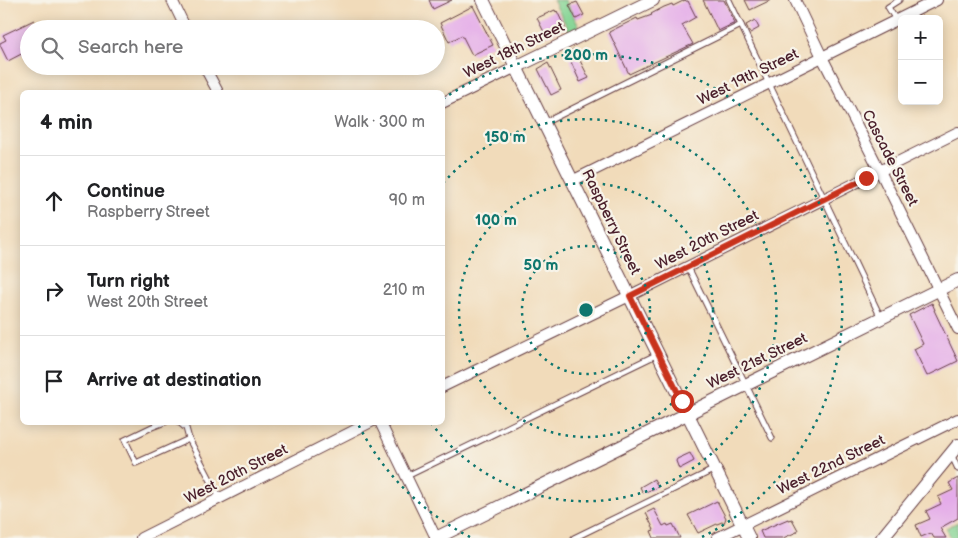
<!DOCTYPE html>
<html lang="en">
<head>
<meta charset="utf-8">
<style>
  :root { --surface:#fff; --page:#f6f6f6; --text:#202124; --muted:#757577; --line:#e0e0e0 }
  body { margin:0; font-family:"Balsamiq Sans",sans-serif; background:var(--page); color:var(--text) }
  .controls { position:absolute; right:15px; top:15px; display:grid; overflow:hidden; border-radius:8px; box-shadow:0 2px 12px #0003 }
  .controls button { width:45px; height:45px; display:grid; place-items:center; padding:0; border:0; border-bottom:1px solid var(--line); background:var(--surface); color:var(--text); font:25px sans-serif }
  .stop { position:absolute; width:15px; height:15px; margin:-11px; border:4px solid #c8321e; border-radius:50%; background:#fff }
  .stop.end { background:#c8321e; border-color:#fff; box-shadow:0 1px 5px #0008 }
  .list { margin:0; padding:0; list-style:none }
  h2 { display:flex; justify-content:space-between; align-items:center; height:65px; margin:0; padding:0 20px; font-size:21px }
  h2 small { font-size:16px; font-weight:400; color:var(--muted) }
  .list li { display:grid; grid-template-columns:32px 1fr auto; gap:15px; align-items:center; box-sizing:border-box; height:90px; padding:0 20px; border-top:1px solid var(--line) }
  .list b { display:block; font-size:19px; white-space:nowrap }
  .list p { margin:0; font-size:16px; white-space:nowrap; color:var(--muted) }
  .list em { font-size:16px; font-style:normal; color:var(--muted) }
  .icon { flex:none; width:28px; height:28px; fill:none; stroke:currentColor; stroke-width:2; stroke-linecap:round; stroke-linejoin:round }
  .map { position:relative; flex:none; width:958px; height:538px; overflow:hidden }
  .search { position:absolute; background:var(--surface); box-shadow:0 2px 12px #0003; left:20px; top:20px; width:425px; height:55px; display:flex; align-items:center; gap:12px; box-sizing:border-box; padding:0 18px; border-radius:28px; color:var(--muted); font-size:19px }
  .panel { position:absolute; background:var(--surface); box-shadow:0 2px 12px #0003; left:20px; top:90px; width:425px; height:335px; border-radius:8px }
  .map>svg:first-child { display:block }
</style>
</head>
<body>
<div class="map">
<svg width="958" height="538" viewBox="0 0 958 538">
  <rect width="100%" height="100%" fill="#f7f3e8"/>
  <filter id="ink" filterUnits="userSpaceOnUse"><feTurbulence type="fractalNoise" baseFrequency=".02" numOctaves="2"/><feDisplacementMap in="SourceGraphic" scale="10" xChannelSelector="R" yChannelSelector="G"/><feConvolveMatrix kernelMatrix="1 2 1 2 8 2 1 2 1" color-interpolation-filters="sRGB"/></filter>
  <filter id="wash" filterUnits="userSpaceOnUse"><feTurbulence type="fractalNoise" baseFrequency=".0096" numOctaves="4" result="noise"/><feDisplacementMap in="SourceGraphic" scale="20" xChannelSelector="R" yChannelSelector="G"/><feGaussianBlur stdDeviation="1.12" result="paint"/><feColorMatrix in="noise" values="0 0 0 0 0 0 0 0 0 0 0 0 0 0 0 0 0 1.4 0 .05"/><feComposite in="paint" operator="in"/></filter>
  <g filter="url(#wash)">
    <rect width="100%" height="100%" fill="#f1dbba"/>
    <!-- green -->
    <g fill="#85d494" stroke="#687a60">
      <path d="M553,0H565L580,28L570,33Z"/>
      <path d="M958,522V538H951L946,528Z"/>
    </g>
    <g id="blocks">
      <!-- building -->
      <g fill="#e4abe9">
        <path d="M429,0H452L433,9Z"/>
        <path d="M685,0L686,1H688L696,17L682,25L693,44L629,74L609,32L637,18L638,20L652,15L651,14L664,7L672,4L673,6Z"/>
        <path d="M703,0H724L735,23L718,31Z"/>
        <path d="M745,0H771L750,10Z"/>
        <path d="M577,2L584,15L576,19L569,5Z"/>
        <path d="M473,6L493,45L472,55L462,35L449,42L440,23Z"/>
        <path d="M555,10L556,12L557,11L565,28L546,36L537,18Z"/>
        <path d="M34,20L39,29H29V50L8,61L0,45V43L6,40L3,35Z"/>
        <path d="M755,20L759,28L750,33L746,25Z"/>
        <path d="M574,49L589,78L580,82L567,53Z"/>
        <path d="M548,63L561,90L551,95L538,69Z"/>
        <path d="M932,303L935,310H934L958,361L927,376L914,349L923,344L909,315Z"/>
        <path d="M690,453L694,461L679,469L676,461L677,459Z"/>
        <path d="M958,478V518L940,528L946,538H934L931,533L921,537L916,525L930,519L926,511L941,504L938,497L953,490L949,483Z"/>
        <path d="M654,479L658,487L643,493L640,487Z"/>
        <path d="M717,501L726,518L724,523L722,522L717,524L698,533L688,515Z"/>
        <path d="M654,509L663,526L667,524L668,526L673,524L680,538H654L651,531L654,530L646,513Z"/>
        <path d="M788,519V520L792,519L798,530L797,532L783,538H763L760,531Z"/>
      </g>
    </g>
  </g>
  <g filter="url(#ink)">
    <use href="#blocks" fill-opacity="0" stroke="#633b40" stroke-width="1"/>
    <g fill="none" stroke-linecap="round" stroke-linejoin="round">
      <defs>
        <g id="service">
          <path d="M729,0L741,25"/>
          <path d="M896,20L888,7L899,0"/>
          <path d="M544,123L741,25L881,318"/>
          <path d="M688,267L772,438"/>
          <path d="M165,422L152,427L125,440L136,463L189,439"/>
          <path d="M179,422L186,428L189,439L220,498"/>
          <path d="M951,454L958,469"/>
          <path d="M407,476L658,354"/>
          <path d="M574,538L715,469"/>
        </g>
        <g id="minor">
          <path d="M172,0L186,29"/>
          <path d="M795,0L822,57L880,171L958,329"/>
          <path d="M204,66L218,92"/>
          <path d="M442,103L516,67"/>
          <path d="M572,181L937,0"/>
          <path d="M442,387L629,296L958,132"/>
          <path d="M380,422L436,538"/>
          <path d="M141,538L371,422"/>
          <path d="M717,538L958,419"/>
        </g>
        <g id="tertiary">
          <path d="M483,0L749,538"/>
          <path d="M516,67L653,0"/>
          <path d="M436,538L958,280"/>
          <path d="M882,538L958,445"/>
        </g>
      </defs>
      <!-- service casing -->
      <use href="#service" stroke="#633b40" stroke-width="7"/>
      <!-- minor casing -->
      <use href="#minor" stroke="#633b40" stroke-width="12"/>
      <!-- tertiary casing -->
      <use href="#tertiary" stroke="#633b40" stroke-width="14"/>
      <!-- service -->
      <use href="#service" stroke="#fff" stroke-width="5"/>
      <!-- minor -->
      <use href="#minor" stroke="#fff" stroke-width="10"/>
      <!-- tertiary -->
      <use href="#tertiary" stroke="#fff" stroke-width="12"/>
    </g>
  </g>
  <g fill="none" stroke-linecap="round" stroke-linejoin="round" filter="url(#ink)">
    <!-- route -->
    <path stroke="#c8321e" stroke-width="6" d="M682,401L630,296L866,178"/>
  </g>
  <!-- distance rings -->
  <g fill="none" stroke="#0f766e" stroke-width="2.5" stroke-dasharray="2.5 5">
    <circle cx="586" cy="310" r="64"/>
    <circle cx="586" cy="310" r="127"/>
    <path d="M443 183A191 191 0 1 1 432 424"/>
    <path d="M470 537A255 255 0 0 1 358 424M443 99A255 255 0 1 1 702 537"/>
  </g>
  <g text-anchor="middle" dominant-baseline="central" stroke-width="4.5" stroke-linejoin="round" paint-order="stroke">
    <!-- street labels -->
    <g font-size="15" fill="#4a1f2b" stroke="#f7f3e8">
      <text transform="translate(514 50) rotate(-26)">West 18th Street</text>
      <text transform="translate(748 77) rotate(-26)">West 19th Street</text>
      <text transform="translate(890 158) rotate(63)">Cascade Street</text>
      <text transform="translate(611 222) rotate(64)">Raspberry Street</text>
      <text transform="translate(707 240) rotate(-27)">West 20th Street</text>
      <text transform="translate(757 361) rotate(-26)">West 21st Street</text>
      <text transform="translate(831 465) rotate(-26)">West 22nd Street</text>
      <text transform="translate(236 474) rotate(-27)">West 20th Street</text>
    </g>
  </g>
  <circle cx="586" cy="310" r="8" fill="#0f766e" stroke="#f7f3e8" stroke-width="2.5"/>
  <g font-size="15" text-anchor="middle" font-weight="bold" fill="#0f766e" stroke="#f7f3e8" stroke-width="4.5" stroke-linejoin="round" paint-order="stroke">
    <text x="586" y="60">200 m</text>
    <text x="505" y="142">150 m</text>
    <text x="496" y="225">100 m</text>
    <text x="541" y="270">50 m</text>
  </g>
</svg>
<div class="controls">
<button>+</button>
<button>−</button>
</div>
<div class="stop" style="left:682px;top:401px"></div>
<div class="stop end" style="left:866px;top:178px"></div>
<div class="search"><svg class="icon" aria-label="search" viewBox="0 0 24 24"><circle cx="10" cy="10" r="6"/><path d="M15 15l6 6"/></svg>Search here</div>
<section class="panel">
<h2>4 min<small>Walk · 300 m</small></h2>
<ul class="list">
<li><svg class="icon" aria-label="ahead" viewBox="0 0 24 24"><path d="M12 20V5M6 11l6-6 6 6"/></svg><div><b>Continue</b><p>Raspberry Street</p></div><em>90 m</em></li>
<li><svg class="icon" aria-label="right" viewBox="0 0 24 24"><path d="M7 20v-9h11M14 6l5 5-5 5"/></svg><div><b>Turn right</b><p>West 20th Street</p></div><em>210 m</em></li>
<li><svg class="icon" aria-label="arrive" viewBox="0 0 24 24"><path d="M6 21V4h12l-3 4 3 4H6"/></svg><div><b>Arrive at destination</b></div></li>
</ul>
</section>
</div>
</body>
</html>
